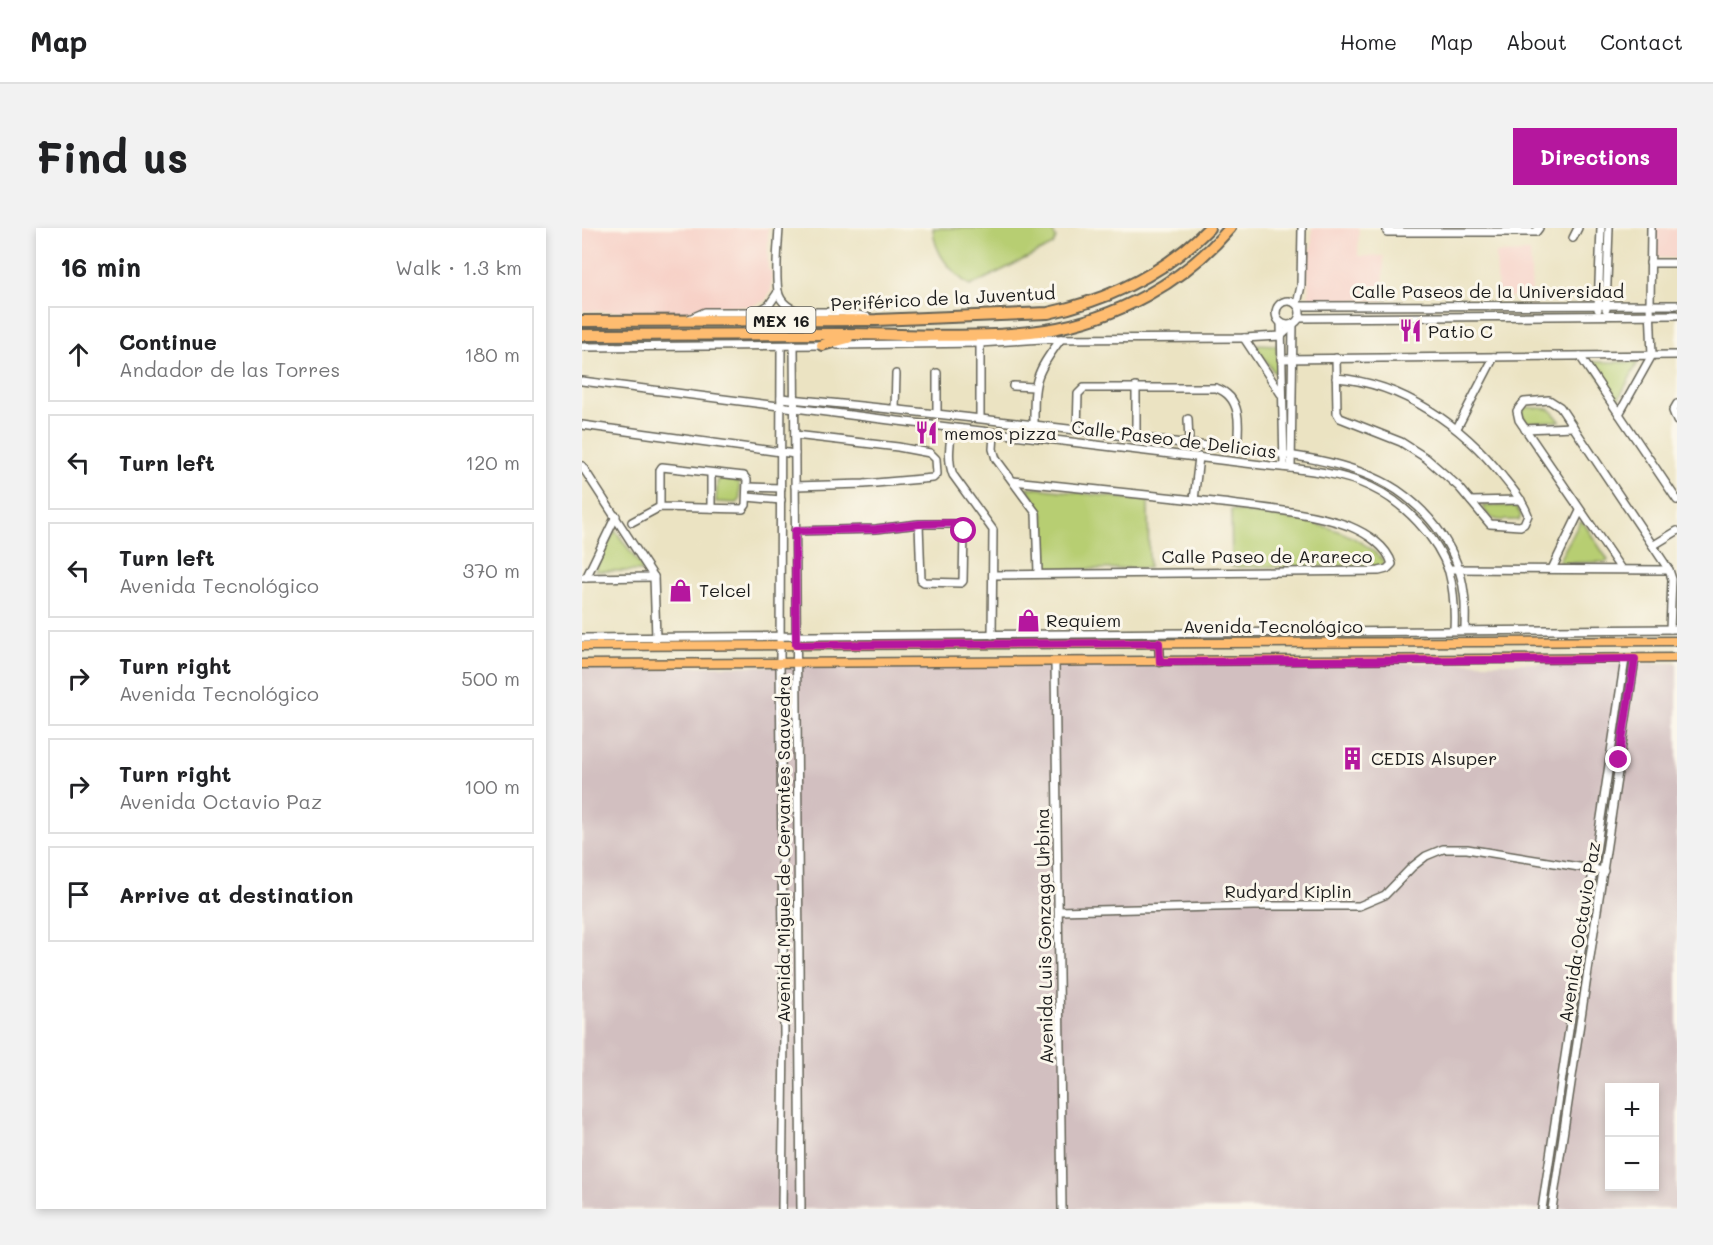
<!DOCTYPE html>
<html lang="en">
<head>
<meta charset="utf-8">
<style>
  :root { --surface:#fff; --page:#f2f2f2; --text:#202124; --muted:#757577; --line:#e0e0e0; --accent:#b5179e }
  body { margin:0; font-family:Mali,sans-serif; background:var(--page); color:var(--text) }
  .controls { position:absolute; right:18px; bottom:18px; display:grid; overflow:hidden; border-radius:0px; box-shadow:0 3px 9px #0003 }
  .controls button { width:54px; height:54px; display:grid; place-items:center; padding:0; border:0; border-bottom:2px solid var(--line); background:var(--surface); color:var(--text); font:30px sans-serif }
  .stop { position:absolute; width:18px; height:18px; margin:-14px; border:4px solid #b5179e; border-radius:50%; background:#fff }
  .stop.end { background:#b5179e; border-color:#fff; box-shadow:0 2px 6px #0008 }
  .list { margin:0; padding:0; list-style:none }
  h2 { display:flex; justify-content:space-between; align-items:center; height:78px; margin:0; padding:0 24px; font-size:26px }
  h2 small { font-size:20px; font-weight:400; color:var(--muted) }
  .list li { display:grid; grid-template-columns:39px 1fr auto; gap:18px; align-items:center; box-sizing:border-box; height:96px; margin:0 12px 12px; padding:0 12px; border:2px solid var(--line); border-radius:0px }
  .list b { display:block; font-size:22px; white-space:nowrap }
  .list p { margin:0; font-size:20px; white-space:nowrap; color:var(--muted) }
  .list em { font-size:20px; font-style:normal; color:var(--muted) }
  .icon { flex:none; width:33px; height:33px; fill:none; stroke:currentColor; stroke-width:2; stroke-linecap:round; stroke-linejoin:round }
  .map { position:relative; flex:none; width:1095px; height:981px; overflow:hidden; border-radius:0px }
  header { display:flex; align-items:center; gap:36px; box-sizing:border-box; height:84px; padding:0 30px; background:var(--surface); border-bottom:2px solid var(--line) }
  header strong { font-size:28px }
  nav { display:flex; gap:33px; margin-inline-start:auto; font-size:21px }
  .intro { display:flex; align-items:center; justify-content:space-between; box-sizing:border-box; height:144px; padding:0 36px }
  h1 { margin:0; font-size:42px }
  .button { padding:15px 27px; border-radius:0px; background:var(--accent); color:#fff; font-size:21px; font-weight:700 }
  main { display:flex; gap:36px; padding:0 36px }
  aside { flex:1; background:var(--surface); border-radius:0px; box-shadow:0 3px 9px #0003 }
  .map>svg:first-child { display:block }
</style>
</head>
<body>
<header>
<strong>Map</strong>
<nav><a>Home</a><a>Map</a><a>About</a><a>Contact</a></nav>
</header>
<div class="intro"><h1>Find us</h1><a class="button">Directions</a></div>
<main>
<aside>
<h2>16 min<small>Walk · 1.3 km</small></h2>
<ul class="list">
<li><svg class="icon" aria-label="ahead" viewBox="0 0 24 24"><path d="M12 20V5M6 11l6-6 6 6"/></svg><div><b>Continue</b><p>Andador de las Torres</p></div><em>180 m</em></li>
<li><svg class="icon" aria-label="left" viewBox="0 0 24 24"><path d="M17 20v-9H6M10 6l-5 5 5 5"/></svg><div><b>Turn left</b></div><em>120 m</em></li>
<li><svg class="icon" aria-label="left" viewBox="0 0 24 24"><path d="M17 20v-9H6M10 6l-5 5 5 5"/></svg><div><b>Turn left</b><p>Avenida Tecnológico</p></div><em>370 m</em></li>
<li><svg class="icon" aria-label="right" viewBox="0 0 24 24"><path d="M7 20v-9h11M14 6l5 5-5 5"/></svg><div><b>Turn right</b><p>Avenida Tecnológico</p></div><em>500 m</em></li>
<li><svg class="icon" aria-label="right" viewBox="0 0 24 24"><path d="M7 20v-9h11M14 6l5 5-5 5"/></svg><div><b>Turn right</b><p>Avenida Octavio Paz</p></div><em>100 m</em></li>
<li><svg class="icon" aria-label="arrive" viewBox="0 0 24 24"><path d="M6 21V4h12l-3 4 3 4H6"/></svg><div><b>Arrive at destination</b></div></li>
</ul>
</aside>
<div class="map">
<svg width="1095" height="981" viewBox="0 0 1095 981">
  <rect width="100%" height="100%" fill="#fbf7ec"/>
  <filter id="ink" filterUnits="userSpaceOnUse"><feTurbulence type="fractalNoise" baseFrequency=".0167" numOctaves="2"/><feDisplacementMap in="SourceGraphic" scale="12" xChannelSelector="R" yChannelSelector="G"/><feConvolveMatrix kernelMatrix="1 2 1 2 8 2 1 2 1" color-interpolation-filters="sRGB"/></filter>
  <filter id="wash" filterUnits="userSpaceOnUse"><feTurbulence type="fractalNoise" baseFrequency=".008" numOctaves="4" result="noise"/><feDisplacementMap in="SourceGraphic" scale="24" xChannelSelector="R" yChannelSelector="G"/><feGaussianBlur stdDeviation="1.35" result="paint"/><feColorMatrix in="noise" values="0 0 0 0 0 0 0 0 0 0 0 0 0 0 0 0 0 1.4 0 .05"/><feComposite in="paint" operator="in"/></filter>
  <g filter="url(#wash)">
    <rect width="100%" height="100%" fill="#ebe3c2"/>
    <!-- built -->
    <g fill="#f7d1c7">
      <path d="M0,0H186V41L190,44L189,63L183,73L168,78L119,79L104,84L0,83Z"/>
      <path d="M730,0H777L776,28H802L801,73L727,71L725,40L730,15Z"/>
      <path d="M1072,0H1095V30H1071Z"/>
      <path d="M948,24L950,68L916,69L914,25Z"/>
    </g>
    <!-- industrial -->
    <path fill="#d2bfc0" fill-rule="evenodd" d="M577,435H1095V981H0V439ZM1028,860H1072V958H1028Z"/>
    <!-- green -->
    <g fill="#b7ce72" stroke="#6a7547" stroke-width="1.5">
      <path d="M351,0H469L474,10L471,17L388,58C369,43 352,26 351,0Z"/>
      <path d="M676,116L694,117L697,145L694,147L674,119Z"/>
      <path d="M1010,134H1054L1055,136L1035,174L1009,137Z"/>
      <path d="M943,179L968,181L978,193L945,194L939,186Z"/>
      <path d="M138,251L157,254L158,272L155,275L134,274L135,254Z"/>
      <path d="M445,259L566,273L567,340L464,342L461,286Z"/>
      <path d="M900,278H933L939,287L937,292C918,292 910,296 900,278Z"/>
      <path d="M649,282C703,292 763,291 802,333L801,338L650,339Z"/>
      <path d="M998,294H1001L1026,332L1025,334L980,335L977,332Z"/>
      <path d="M33,302L61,341L60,343H16L13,342Z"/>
    </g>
  </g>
  <g filter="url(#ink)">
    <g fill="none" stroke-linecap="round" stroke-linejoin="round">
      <defs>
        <g id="minor">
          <path d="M197,0C196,19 193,44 196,63C198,75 209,82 220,84H262L285,89"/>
          <path d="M805,0V4H954L957,0"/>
          <path d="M991,10L996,0"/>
          <path d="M1068,35H1095"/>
          <circle cx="706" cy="85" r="12"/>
          <path d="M715,76L719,58L720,0"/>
          <path d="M716,78L1095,77"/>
          <path d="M1016,81L1019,0"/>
          <path d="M1024,81L1027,0"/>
          <path d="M717,90L1095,87"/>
          <path d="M107,91L123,84H175L187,77L196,64"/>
          <path d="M699,95L702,239"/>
          <path d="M662,110L699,166"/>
          <path d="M398,115V190"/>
          <path d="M212,117L219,981"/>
          <path d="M255,117L398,115L460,111L662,110L699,108L710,98"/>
          <path d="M199,118L198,437L202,805L200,981"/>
          <path d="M0,119L243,117"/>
          <path d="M998,128L1095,272"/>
          <path d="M699,131L1095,127"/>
          <path d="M754,150C821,155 881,198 921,249C930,260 941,273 946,287L942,296L938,298L908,296L877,259L844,230L819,214L758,190L755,185L754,130"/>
          <path d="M0,153C180,176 359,199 539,220C586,226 633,231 680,237C715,241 756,243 789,259C821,274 856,309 867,344C872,363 873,382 872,402"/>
          <path d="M431,158L452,159"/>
          <path d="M554,159V209"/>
          <path d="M199,170C333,183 466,198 600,215C667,224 757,224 815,262C850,286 877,323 882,365C884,377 883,390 883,402"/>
          <path d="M1095,176L1091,183L1095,193"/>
          <path d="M313,181L314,146"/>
          <path d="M355,186V145"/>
          <path d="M1037,186L1070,127L1068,78L1069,0"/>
          <path d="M606,191L607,216"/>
          <path d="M0,197L213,226"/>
          <path d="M452,197C452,153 452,147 479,111"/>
          <path d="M370,200C368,216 365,231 371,247L411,302L410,407"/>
          <path d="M875,200L912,129"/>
          <path d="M943,201L991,199"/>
          <path d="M495,203L496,166L502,160H634C661,169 657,199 655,221"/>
          <path d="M412,206L411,221L414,231L454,285L456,345"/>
          <path d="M213,207L316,219L348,225L354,231L355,246L351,250L282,256L213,258"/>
          <path d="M0,238L72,349L74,410"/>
          <path d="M709,240L711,96"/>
          <path d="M166,259L199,260"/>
          <path d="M165,269L199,272"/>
          <path d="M612,272L617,229"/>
          <path d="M889,273L939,272"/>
          <path d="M129,280V245"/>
          <path d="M50,294L78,279L161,281L164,277L165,252L162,248L80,239L78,242V279"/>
          <path d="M213,303L294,301L337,296H376L382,303L381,353L379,355L342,354L339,352L337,296"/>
          <path d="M1072,317L1095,303"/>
          <path d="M866,341L1087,342"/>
          <path d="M970,341L998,283"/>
          <path d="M1039,341L937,192L935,183L942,174L967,172L978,179L1087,342L1090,351L1088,401"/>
          <path d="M411,347L797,343L805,341L810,336C805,318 784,305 767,298C730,284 672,279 632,274C565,267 498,260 431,253"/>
          <path d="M0,350L72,349"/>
          <path d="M4,350L34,288"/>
          <path d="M0,410L1095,401"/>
          <path d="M473,434L480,981"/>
          <path d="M477,683L672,678H777L803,667L830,639L844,628L861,621H885L1022,643"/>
          <path d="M960,981L1043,431"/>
          <path d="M970,981L1053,431"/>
        </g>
        <g id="major">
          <path d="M577,415L578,434"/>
          <path d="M0,418L1095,413"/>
          <path d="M0,436L1095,430"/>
        </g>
        <g id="highway">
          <path d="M0,93L294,92L466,85C527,72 583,45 627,0"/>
          <path d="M0,107C88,107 176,106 264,106C330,106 399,112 464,102C534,91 602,54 648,0"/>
          <path d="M240,117L266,110"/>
        </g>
      </defs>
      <!-- minor casing -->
      <use href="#minor" stroke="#646256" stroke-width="10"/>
      <!-- major casing -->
      <use href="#major" stroke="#646256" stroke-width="11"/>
      <!-- highway casing -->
      <use href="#highway" stroke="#646256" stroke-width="14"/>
      <!-- minor -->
      <use href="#minor" stroke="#fff" stroke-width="7"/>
      <!-- major -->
      <use href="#major" stroke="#febc70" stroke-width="8"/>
      <!-- highway -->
      <use href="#highway" stroke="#febc70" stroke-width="10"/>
    </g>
  </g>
  <g fill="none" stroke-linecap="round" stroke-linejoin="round" filter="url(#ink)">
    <!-- route -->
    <path stroke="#b5179e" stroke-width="8" d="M382,303L379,297L373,295L337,296L294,301L213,303L214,417L577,415L578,434L1053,431L1037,532"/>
  </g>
  <!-- icons -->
  <defs>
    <symbol id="restaurant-bare" viewBox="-9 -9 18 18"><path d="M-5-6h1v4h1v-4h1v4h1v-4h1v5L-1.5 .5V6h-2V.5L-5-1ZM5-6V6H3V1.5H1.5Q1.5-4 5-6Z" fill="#b5179e" stroke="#fbf7ec" stroke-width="2.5" paint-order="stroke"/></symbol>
    <symbol id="shop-bare" viewBox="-9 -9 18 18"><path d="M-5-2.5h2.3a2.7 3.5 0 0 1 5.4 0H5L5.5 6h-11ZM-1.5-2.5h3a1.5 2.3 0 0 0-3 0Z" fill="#b5179e" stroke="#fbf7ec" stroke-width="2.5" paint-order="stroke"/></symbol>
    <symbol id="building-bare" viewBox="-9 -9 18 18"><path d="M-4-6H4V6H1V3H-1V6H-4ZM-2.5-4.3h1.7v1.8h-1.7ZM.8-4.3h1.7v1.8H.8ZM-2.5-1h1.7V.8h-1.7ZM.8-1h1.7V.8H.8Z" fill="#b5179e" stroke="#fbf7ec" stroke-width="2.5" paint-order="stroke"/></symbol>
  </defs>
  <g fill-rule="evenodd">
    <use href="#restaurant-bare" x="812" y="86" width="33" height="33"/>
    <use href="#restaurant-bare" x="328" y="188" width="33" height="33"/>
    <use href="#shop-bare" x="82" y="346" width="33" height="33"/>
    <use href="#shop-bare" x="430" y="376" width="33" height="33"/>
    <use href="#building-bare" x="754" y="514" width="33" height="33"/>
  </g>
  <g text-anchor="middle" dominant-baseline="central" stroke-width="6" stroke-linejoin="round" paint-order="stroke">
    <!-- shield labels -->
    <rect fill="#fbf7ec" stroke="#5f5e5a" stroke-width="1.5" x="164.5" y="79" width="69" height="26" rx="4.5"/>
    <g font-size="16" font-weight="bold" fill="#1c1c1c">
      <text x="199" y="92">MEX 16</text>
    </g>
    <!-- street labels -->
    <g font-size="18" fill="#1c1c1c" stroke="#fbf7ec">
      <text x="906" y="63">Calle Paseos de la Universidad</text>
      <text transform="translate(361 70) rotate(-3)">Periférico de la Juventud</text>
      <text transform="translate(592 211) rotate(7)">Calle Paseo de Delicias</text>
      <text x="685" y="328">Calle Paseo de Arareco</text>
      <text x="691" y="398">Avenida Tecnológico</text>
      <text transform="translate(201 621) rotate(-90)">Avenida Miguel de Cervantes Saavedra</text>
      <text x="706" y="663">Rudyard Kiplin</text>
      <text transform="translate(997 704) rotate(-81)">Avenida Octavio Paz</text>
      <text transform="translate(462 708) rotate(-91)">Avenida Luis Gonzaga Urbina</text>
    </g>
    <!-- poi labels -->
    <g font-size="18" fill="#1c1c1c" stroke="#fbf7ec" text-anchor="start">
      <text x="846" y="103">Patio C</text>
      <text x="362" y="205">memos pizza</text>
      <text x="117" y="362">Telcel</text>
      <text x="464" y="392">Requiem</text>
      <text x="789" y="530">CEDIS Alsuper</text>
    </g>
  </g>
</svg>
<div class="controls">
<button>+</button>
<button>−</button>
</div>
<div class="stop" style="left:382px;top:303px"></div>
<div class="stop end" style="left:1037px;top:532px"></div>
</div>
</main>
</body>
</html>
